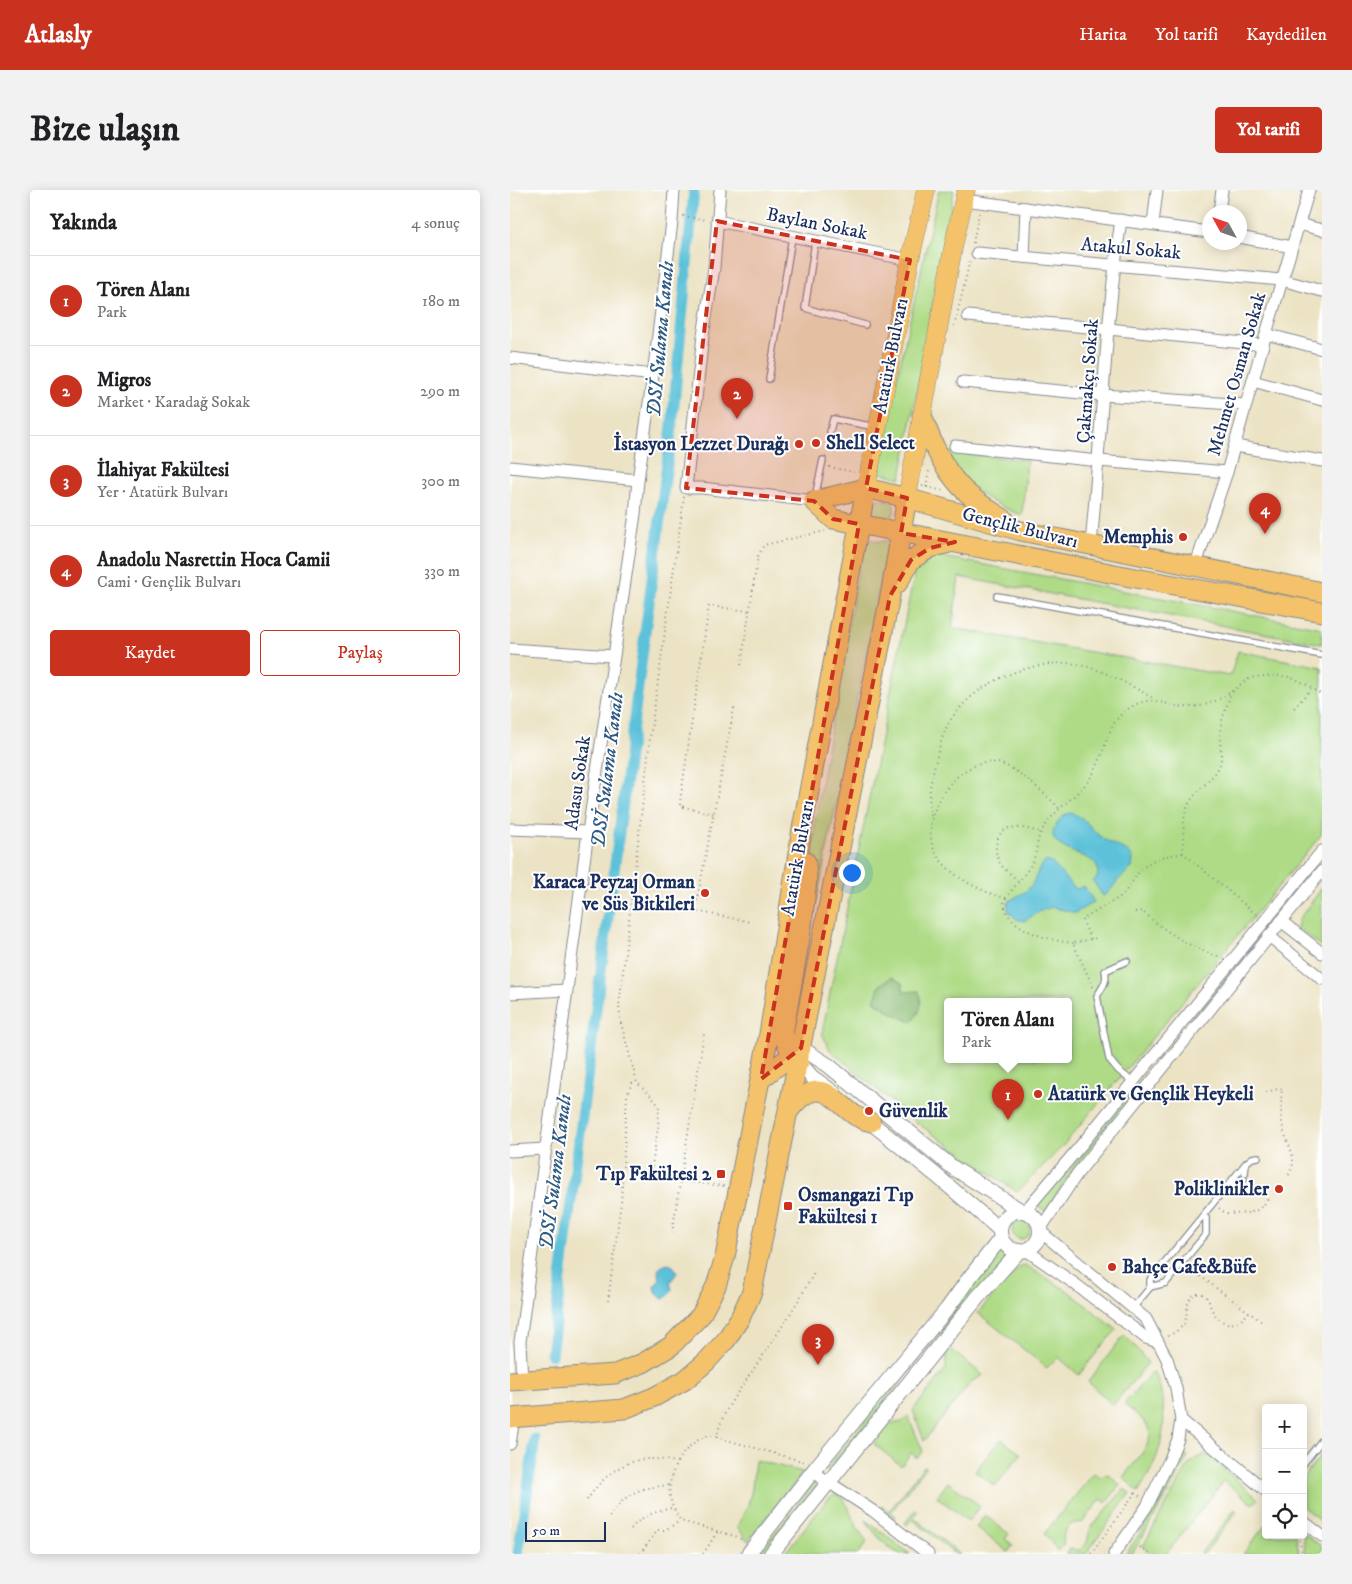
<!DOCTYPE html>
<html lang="tr">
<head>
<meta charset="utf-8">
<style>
  :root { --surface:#fff; --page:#f2f2f2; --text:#202124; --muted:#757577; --line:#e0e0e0; --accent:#c8321e }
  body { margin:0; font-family:"IM FELL DW Pica",serif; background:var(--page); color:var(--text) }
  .controls { position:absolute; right:15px; bottom:15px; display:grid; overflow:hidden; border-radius:5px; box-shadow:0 2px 12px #0003 }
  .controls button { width:45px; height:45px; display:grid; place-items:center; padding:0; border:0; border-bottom:1px solid var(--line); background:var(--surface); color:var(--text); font:25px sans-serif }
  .compass { position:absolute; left:692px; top:15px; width:45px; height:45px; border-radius:50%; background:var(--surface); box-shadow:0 2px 12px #0003; rotate:310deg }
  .scale { position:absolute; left:15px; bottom:12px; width:81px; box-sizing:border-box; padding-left:5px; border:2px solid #1b2f5e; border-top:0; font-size:14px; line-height:18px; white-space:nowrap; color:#1b2f5e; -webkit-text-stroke:4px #fff; paint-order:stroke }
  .you { position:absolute; left:341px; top:682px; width:18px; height:18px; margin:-12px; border:4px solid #fff; border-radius:50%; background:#1a73e8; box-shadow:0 0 0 8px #1a73e833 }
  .badge { display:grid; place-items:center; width:32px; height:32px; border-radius:50%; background:var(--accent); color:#fff; font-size:16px; font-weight:700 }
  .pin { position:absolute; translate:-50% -41px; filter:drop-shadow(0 1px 2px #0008) }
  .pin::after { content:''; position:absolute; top:26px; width:18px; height:15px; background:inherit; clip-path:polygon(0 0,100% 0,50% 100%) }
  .popup { position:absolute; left:434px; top:808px; width:128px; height:65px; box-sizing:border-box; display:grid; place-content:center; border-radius:5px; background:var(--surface); filter:drop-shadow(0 1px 4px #0005); font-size:16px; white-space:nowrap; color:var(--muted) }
  .popup b { font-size:19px; color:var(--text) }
  .popup::after { content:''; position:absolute; left:50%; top:100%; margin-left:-10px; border:10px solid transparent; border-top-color:var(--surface) }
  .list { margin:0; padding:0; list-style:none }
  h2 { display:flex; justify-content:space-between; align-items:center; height:65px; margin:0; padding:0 20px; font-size:21px }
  h2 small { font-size:16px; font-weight:400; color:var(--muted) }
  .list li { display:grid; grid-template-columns:32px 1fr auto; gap:15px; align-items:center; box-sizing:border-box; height:90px; padding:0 20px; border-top:1px solid var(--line) }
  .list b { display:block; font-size:19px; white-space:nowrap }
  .list p { margin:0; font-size:16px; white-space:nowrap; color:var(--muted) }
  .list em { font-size:16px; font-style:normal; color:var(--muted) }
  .actions { display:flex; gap:10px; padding:15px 20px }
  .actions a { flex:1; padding:11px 0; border:1px solid var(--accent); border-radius:5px; text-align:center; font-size:18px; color:var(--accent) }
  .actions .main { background:var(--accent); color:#fff }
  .icon { flex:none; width:28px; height:28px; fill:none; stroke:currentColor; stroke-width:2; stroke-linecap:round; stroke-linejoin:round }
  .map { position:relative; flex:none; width:812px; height:1364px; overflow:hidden; border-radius:5px }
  header { display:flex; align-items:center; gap:30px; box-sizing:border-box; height:70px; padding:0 25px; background:var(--accent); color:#fff }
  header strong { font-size:24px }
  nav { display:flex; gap:28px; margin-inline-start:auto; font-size:18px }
  .intro { display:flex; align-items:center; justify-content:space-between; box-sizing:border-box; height:120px; padding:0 30px }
  h1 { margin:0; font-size:35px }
  .button { padding:12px 22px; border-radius:5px; background:var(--accent); color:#fff; font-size:18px; font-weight:700 }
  main { display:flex; gap:30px; padding:0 30px }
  aside { flex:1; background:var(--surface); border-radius:5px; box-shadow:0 2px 12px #0003 }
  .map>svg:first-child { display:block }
</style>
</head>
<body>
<header>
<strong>Atlasly</strong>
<nav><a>Harita</a><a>Yol tarifi</a><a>Kaydedilen</a></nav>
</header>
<div class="intro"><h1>Bize ulaşın</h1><a class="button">Yol tarifi</a></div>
<main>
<aside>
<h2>Yakında<small>4 sonuç</small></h2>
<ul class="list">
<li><span class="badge">1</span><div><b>Tören Alanı</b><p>Park</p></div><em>180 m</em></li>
<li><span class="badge">2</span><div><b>Migros</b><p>Market · Karadağ Sokak</p></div><em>290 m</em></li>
<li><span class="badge">3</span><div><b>İlahiyat Fakültesi</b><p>Yer · Atatürk Bulvarı</p></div><em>300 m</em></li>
<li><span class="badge">4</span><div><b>Anadolu Nasrettin Hoca Camii</b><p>Cami · Gençlik Bulvarı</p></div><em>330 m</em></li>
</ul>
<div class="actions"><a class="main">Kaydet</a><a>Paylaş</a></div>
</aside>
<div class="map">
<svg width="812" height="1364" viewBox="0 0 812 1364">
  <rect width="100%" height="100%" fill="#fff"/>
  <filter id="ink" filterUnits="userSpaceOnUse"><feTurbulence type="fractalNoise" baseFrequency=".02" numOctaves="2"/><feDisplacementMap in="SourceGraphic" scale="10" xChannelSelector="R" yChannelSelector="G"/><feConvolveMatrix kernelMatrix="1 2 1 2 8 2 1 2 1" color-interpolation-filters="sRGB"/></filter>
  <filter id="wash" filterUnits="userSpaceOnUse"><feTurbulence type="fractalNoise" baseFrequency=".0096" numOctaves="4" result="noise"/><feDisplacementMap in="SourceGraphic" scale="20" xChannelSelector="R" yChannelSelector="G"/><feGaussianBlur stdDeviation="1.12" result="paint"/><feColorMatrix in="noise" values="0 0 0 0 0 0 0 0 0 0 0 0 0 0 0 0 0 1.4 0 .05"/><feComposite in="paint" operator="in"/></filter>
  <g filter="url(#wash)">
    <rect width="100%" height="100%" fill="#ece3c4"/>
    <!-- green -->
    <g fill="#afdb86" stroke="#658572" fill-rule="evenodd">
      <path d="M429,0H444L391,288L366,282Z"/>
      <path d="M439,262L517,270L512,325C484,316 445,292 439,262Z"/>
      <path d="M367,309C370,310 376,309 379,311C389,316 383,328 377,333L359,327L363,311Z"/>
      <path d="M354,346C362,351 371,353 379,350L280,843L301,695L305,629Z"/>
      <path d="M423,366H427L812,438V454L449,387L442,438L720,486L728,461L812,477V644L552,957L507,1002L407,933L320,860L312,843L405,380L408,376ZM438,811H558V869H438Z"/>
      <path d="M812,698V757L787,737L789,729Z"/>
      <path d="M749,745L751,747L563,980L545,1006L536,1022L526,1014L561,978Z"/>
      <circle cx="511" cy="1040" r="9"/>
      <path d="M489,1058L500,1067L437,1135L320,1281L316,1279C375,1206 436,1135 489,1058Z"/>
      <path d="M515,1075L558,1101L607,1140L596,1151L569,1185L548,1167L537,1178L468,1123L486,1102L511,1076Z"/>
      <path d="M614,1145L624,1155L638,1173L603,1215L578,1192Z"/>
      <path d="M441,1160L473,1185L461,1192L414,1251L403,1220L436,1179V1162Z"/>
      <path d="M643,1181C650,1192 651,1201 653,1214C657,1247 646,1275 628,1302L613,1287C621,1276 644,1255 639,1240C636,1230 622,1221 614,1214Z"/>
      <path d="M398,1226L413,1261L407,1268L401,1263L391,1276L364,1254L379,1234L392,1232Z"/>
      <path d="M491,1249L511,1264L485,1296L465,1281Z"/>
      <path d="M672,1264L678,1266L657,1306L622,1364H616L655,1305Z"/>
      <path d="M695,1264L699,1265L748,1309L743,1314L714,1291L656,1364H642L633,1356L679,1274L685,1269Z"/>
      <path d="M812,1264V1332L793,1317V1288Z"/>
      <path d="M245,1270L293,1282L238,1351L227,1337L238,1315L242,1299Z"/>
      <path d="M414,1276L416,1277L381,1322L386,1326L385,1328L371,1318L372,1316L379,1321Z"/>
      <path d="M584,1283L590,1287L598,1284L610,1295L596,1313L591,1309L572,1333C558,1331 551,1342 554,1355L548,1361C542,1355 541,1349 534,1344Z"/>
      <path d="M438,1292L470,1316L458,1331L427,1307Z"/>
      <path d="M305,1293L307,1296L253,1364H248Z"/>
      <path d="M614,1299L620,1303L576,1364H557L560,1359L570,1360L577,1353L580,1339Z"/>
      <path d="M325,1304L330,1306L334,1309L348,1339L357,1352L348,1364H274L318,1309Z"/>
      <path d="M406,1319L408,1321L403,1327L450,1364H445L402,1329L397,1335L395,1333Z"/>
      <path d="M725,1319L727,1321L694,1364H690Z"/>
      <path d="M475,1325L499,1344L495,1349L503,1355L498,1362L466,1337Z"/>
      <path d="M356,1330L400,1364C397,1364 394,1364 391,1364C380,1362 361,1340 356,1330Z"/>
      <path d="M756,1334V1345H786L789,1364H733Z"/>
      <path d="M793,1344L797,1345L812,1357V1364H795Z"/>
    </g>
    <!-- forest -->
    <path fill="#8bbb73" stroke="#537568" d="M382,787L392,793L394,802L409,801C412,815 412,822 401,832L382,823L364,811L370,795Z"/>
    <!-- water -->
    <g fill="#5cc1d9" stroke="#3c789c">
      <path d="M560,623C576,626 581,641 594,649C603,656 616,657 623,668L622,678L609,689L598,703L593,706L583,691C589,688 589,680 586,674C574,661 528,659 548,632C551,627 554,624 560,623Z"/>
      <path d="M536,671L542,673L563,697L567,699L574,696L584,712L565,723L542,717L530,721L514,731L506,729L498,720V713C505,705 514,705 521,696C527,687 527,678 536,671Z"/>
      <path d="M158,1073L164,1077L167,1083L160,1092L162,1100L158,1106L153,1109L147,1104L144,1097L150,1089L148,1080L152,1075Z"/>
    </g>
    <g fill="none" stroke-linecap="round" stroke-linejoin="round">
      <!-- canal -->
      <g stroke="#5cc1d9" stroke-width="11">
        <path d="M41,1165L162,236L184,0"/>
        <path d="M8,1364L25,1249"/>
      </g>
    </g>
  </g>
  <g filter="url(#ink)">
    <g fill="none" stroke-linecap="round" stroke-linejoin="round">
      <defs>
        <g id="service">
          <path d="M305,52L295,118L355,135"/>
          <path d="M259,189L282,47"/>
          <path d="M320,241L323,229L366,237"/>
          <path d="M305,307L313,270"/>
          <path d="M487,406L812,465"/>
          <path d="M617,771L595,781C598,791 592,798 587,806L599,869L608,880L623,892"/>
          <path d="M735,983L736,973L742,968L748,967"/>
          <path d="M722,996L726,991L734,989"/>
          <path d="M696,1028V1044L672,1073L656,1093L640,1097V1090L736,973"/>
          <path d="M623,1118L642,1095"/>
          <path d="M793,1274L812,1250"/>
        </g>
        <g id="minor">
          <path d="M210,0L204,78L193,146L176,298H192L304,311"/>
          <path d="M454,10L699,42"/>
          <path d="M709,22L712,0"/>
          <path d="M207,31L400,70"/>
          <path d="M643,34L647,0"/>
          <path d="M789,34L812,40"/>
          <path d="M729,47L782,57"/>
          <path d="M467,63L772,90L812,101"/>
          <path d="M514,67L516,18"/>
          <path d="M458,126L599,139L753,155"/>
          <path d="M756,144L812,159"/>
          <path d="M0,168L143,185"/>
          <path d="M743,191L812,210"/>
          <path d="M453,192L593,205L736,215"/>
          <path d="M445,256L589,271L717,282"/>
          <path d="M725,256L812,271"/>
          <path d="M0,277L128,290"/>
          <path d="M581,355C591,247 595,138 611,30"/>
          <path d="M685,377L717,282L756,144L799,0"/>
          <path d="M0,459L103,466"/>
          <path d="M0,639L78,642"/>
          <path d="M771,731L812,763"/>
          <path d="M759,746L812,789"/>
          <path d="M0,803L57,800"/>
          <path d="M0,961L35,959"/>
          <path d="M515,1021L572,954L812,661"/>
          <path d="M531,1038L567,984L812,681"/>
          <path d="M531,1042L636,1129L657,1169L666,1198L671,1230L668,1249L660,1269L637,1316L604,1364"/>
          <path d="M516,1060L565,1094L636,1148L648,1152"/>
          <path d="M12,1190L10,1152L78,642L125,324L128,290L143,185L162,32L164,0"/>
          <path d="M671,1230L756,1301"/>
          <path d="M0,1254L4,1228"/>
          <path d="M303,1282L363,1321L418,1364"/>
          <path d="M793,1331L812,1346"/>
        </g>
        <g id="tertiary">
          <path d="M291,858L318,875L442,977L510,1020"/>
          <path d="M289,872L302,887L324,903"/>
          <path d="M354,927L427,986L490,1040"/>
          <circle cx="510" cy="1041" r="20"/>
          <path d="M238,1364L307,1276L437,1119L460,1087L491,1048"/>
          <path d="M261,1364L468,1107L509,1061"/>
        </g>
        <g id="primary">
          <path d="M356,298L400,70L416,0"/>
          <path d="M397,308L444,53L456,0"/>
        </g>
        <g id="trunk">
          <path d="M412,225C421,251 432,277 451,297C464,311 480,320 495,330"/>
          <path d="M304,311L323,329L620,387L812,422"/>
          <path d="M304,311L356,298L397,308L511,341L812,402"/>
          <path d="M387,394L401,370L420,358L439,353"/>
          <path d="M289,872L282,865L273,844L292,736L297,689L296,672"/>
          <path d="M251,889L291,858"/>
          <path d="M278,922C286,911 299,897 314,902C325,906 336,920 346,926C351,929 356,931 361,932"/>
          <path d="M0,1191L105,1184L133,1173L161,1156L191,1125L206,1096L215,1067L259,844L292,639L356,298"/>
          <path d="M0,1228L114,1219L144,1207L175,1190L196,1172L216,1150L230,1128L242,1102L380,406L397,308"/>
        </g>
      </defs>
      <!-- service casing -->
      <use href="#service" stroke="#848991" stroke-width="8"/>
      <!-- minor casing -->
      <use href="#minor" stroke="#848991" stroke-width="13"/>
      <!-- tertiary casing -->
      <use href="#tertiary" stroke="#848991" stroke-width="16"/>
      <!-- primary casing -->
      <use href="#primary" stroke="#848991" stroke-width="19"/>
      <!-- trunk casing -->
      <use href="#trunk" stroke="#848991" stroke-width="21"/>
      <!-- path -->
      <g stroke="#848991" stroke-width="2" stroke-dasharray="1 4" stroke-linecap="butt">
        <path d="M173,26L197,30"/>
        <path d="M463,53L469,23"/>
        <path d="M448,121L460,70"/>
        <path d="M444,136L447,126"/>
        <path d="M319,277L344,282"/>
        <path d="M412,296L435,301"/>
        <path d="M416,297L419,280"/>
        <path d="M174,307L141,540L109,816L111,833L127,893L142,907L149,916L148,938L140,988L214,996"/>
        <path d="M231,475L248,366L254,355L315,341"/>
        <path d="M722,501C717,515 710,531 710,546C709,554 713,562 711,569C709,586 690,596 681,610C671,625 674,645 673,663L747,725"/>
        <path d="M224,518L185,721L241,732"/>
        <path d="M784,518L801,499"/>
        <path d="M203,624L170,616V612L199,416L239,421"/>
        <path d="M421,626C417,606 421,590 426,570C430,556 433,540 442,528C466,493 512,474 554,473C584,473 619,495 645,509"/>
        <path d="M508,690C503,686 496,681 491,675C483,663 484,643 499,638C508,636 522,640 530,642"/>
        <path d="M496,708C470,702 430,682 422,654C412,619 450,566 488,573C507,577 535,604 549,618"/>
        <path d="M625,722L632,721C656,742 680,758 711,767"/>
        <path d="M581,749L572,730L613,705L629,682L640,672L652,667L673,663"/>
        <path d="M563,753C541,751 494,739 494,711C502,698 517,684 523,671C529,656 525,648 537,633C550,615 569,605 581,587C600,558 593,528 629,513C643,508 652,513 666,516C676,518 690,517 700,513C708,510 716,505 723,501C728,497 733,492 738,489C744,487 751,486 757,486C783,484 791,491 812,505"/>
        <path d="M583,797L563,753L587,748"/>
        <path d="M756,902L772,898C771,912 770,924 773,938C777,956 790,968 778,986"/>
        <path d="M709,1018L716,1024C735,1023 747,1026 758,1009"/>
        <path d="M162,1043L194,844"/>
        <path d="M678,1077L752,1132"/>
        <path d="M98,1111L111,1013L117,905L122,893H127"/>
        <path d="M658,1146C664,1143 670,1139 674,1134C678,1126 675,1109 684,1105C688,1103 692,1103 695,1106C700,1110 699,1115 702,1120C712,1138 728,1137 739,1122"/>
        <path d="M207,1248C210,1223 230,1200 243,1180C265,1148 287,1115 305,1081"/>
        <path d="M167,1272C177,1258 183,1251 199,1245L295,1272"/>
        <path d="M77,1310C92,1287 114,1268 143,1269C151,1269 159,1271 167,1272C157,1294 156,1310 171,1331L228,1347L233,1351"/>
        <path d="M99,1327C119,1300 127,1299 159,1295"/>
        <path d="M121,1339C132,1325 145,1322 162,1318"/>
        <path d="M789,1345L792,1364"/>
        <path d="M630,1357L639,1364"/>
        <path d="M130,1364L148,1340H155L170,1331"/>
        <path d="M193,1364L208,1341"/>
        <path d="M581,1364L625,1303L631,1307"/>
      </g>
      <!-- service -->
      <use href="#service" stroke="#fff" stroke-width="5.5"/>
      <!-- minor -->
      <use href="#minor" stroke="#fff" stroke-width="11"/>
      <!-- tertiary -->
      <use href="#tertiary" stroke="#fff" stroke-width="14"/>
      <!-- primary -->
      <use href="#primary" stroke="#f3c26a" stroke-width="18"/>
      <!-- trunk -->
      <use href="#trunk" stroke="#f3c26a" stroke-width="19"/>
    </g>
  </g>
  <!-- marked area -->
  <path fill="#c8321e" fill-opacity="0.2" stroke="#c8321e" stroke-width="4" stroke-dasharray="10 6" stroke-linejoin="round" d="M207,31L400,70L356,298L397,308L391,343L445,352L420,358L401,370L380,406L291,858L251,889L349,334L323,329L304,311L176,298Z"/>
  <!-- markers -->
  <g fill="#c8321e" stroke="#fff" stroke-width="2">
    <circle cx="306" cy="253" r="5"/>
    <circle cx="289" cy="254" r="5"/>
    <circle cx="673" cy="347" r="5"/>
    <circle cx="195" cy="703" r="5"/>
    <circle cx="528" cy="904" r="5"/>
    <circle cx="359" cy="921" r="5"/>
    <rect x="206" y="979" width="10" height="10" rx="2.5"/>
    <circle cx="769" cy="999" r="5"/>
    <rect x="273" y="1011" width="10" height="10" rx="2.5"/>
    <circle cx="602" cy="1077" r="5"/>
  </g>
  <g text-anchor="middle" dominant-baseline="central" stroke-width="4" stroke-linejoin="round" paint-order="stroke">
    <!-- street labels -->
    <g font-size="19" fill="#1b2f5e" stroke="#fff">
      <text transform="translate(307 34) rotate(11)">Baylan Sokak</text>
      <text transform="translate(621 59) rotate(5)">Atakul Sokak</text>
      <text transform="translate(381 166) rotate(-79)">Atatürk Bulvarı</text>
      <text transform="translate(727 184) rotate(-74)">Mehmet Osman Sokak</text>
      <text transform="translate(578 191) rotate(-86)">Çakmakçı Sokak</text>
      <text transform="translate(510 338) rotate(14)">Gençlik Bulvarı</text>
      <text transform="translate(68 593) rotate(-82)">Adasu Sokak</text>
      <text transform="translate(288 668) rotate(-80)">Atatürk Bulvarı</text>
    </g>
    <!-- poi labels -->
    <g font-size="19" font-weight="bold" fill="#1b2f5e" stroke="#fff" text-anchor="start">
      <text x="316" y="253">Shell Select</text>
      <text x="279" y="254" text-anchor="end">İstasyon Lezzet Durağı</text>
      <text x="663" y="347" text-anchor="end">Memphis</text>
      <text x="185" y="692" text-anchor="end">Karaca Peyzaj Orman<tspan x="185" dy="22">ve Süs Bitkileri</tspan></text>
      <text x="538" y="904">Atatürk ve Gençlik Heykeli</text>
      <text x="369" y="921">Güvenlik</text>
      <text x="201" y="984" text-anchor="end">Tıp Fakültesi 2</text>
      <text x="759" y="999" text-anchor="end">Poliklinikler</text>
      <text x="288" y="1005">Osmangazi Tıp<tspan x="288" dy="22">Fakültesi 1</tspan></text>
      <text x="612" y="1077">Bahçe Cafe&amp;Büfe</text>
    </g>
    <!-- water labels -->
    <g font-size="20" font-style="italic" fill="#2e5b83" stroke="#fff">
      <text transform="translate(151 149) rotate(-85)">DSİ Sulama Kanalı</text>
      <text transform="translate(98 580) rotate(-83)">DSİ Sulama Kanalı</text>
      <text transform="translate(46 982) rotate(-83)">DSİ Sulama Kanalı</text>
    </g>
  </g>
</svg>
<div class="controls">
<button>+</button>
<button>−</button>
<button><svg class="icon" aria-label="locate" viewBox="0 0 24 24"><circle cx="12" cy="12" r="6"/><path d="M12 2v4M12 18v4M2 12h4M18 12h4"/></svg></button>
</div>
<svg class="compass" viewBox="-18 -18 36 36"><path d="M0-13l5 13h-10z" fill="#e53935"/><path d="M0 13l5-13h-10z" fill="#757577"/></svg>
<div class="scale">50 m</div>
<div class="you"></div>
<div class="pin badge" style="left:498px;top:930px">1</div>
<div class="popup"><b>Tören Alanı</b>Park</div>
<div class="pin badge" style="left:227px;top:229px">2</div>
<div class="pin badge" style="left:308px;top:1175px">3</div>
<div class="pin badge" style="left:755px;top:344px">4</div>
</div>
</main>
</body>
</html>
